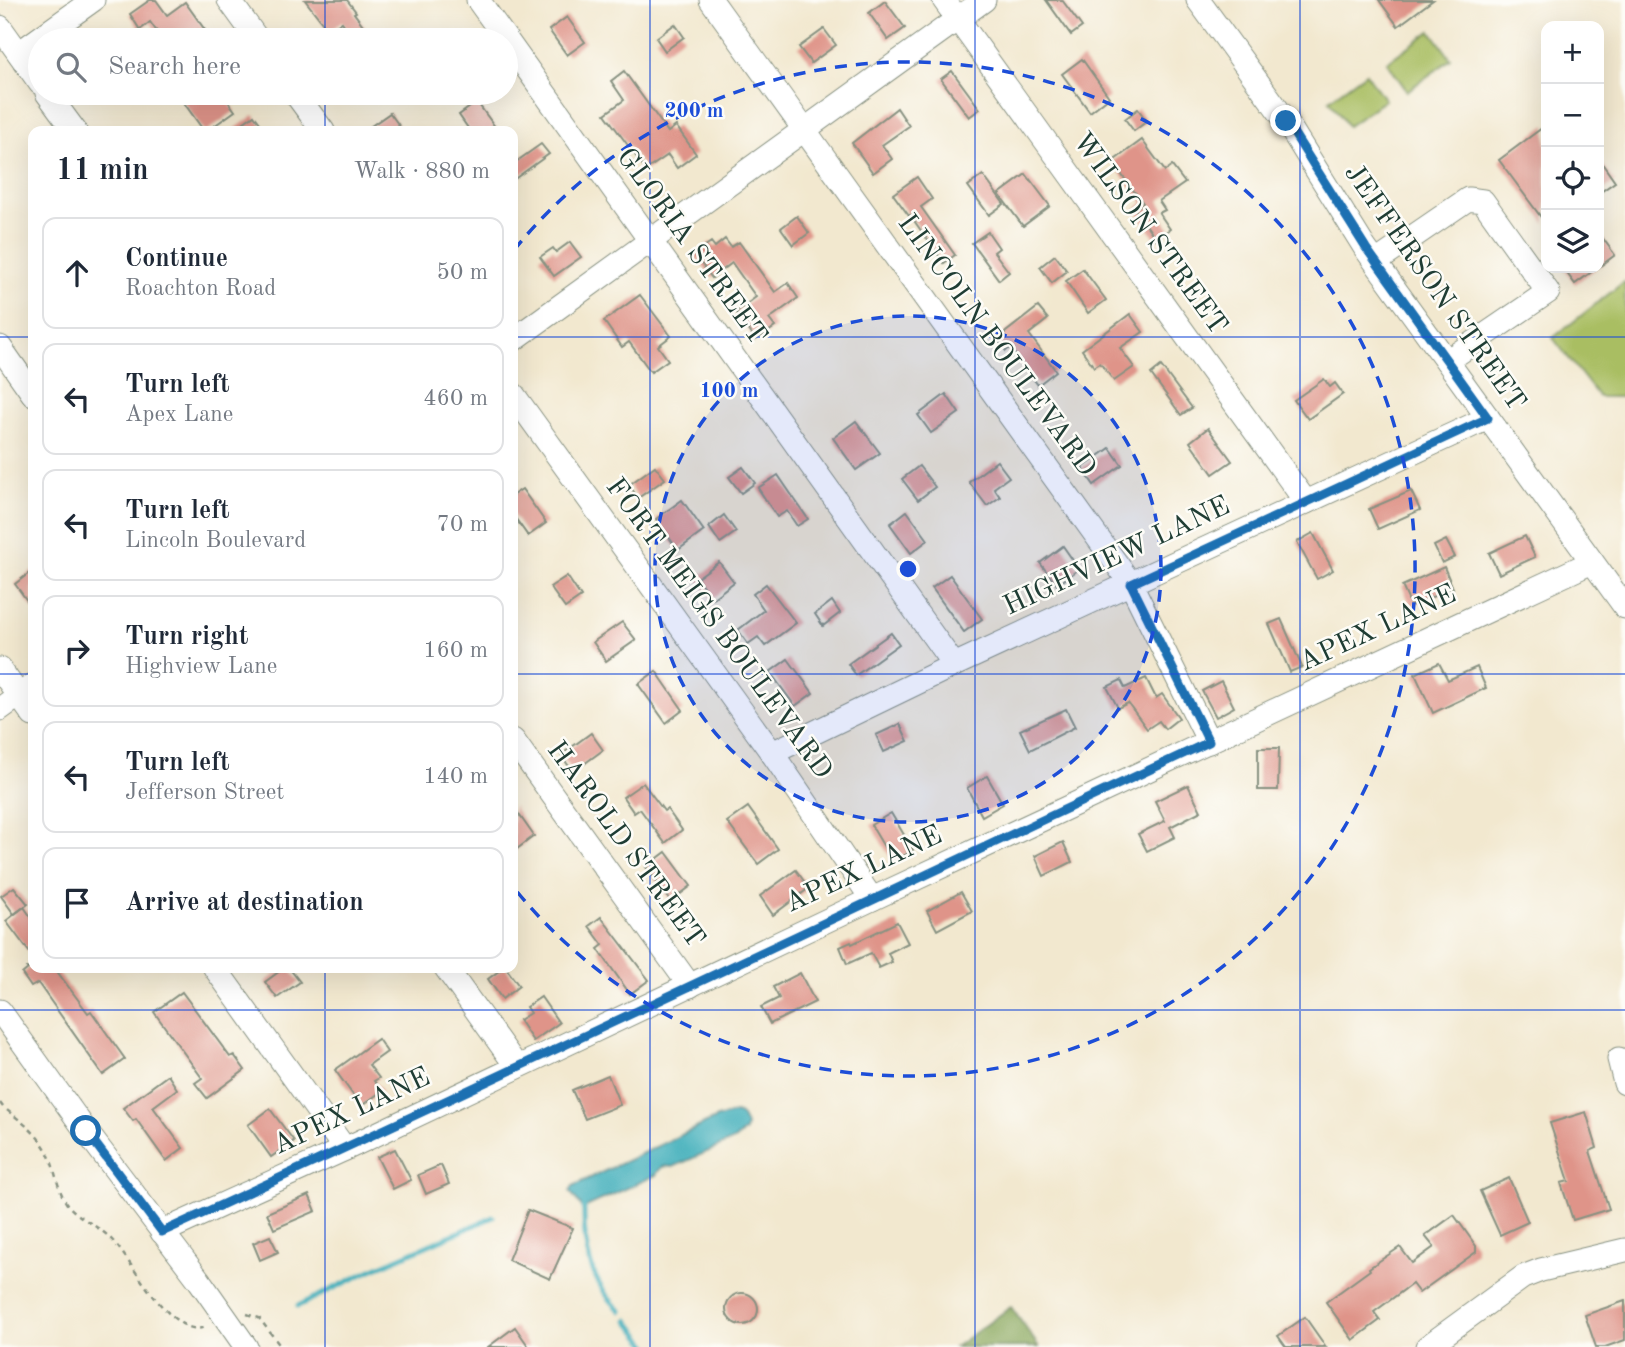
<!DOCTYPE html>
<html lang="en">
<head>
<meta charset="utf-8">
<style>
  :root { --surface:#fff; --page:#f6f6f7; --text:#1f2937; --muted:#747a83; --line:#e0e1e3 }
  body { margin:0; font-family:"Old Standard TT",serif; background:var(--page); color:var(--text) }
  .controls { position:absolute; right:21px; top:21px; display:grid; overflow:hidden; border-radius:14px; box-shadow:0 7px 28px #0002 }
  .controls button { width:63px; height:63px; display:grid; place-items:center; padding:0; border:0; border-bottom:2px solid var(--line); background:var(--surface); color:var(--text); font:35px sans-serif }
  .stop { position:absolute; width:21px; height:21px; margin:-16px; border:5px solid #1f6fb2; border-radius:50%; background:#fff }
  .stop.end { background:#1f6fb2; border-color:#fff; box-shadow:0 2px 7px #0008 }
  .list { margin:0; padding:0; list-style:none }
  h2 { display:flex; justify-content:space-between; align-items:center; height:91px; margin:0; padding:0 28px; font-size:30px }
  h2 small { font-size:23px; font-weight:400; color:var(--muted) }
  .list li { display:grid; grid-template-columns:46px 1fr auto; gap:21px; align-items:center; box-sizing:border-box; height:112px; margin:0 14px 14px; padding:0 14px; border:2px solid var(--line); border-radius:14px }
  .list b { display:block; font-size:26px; white-space:nowrap }
  .list p { margin:0; font-size:23px; white-space:nowrap; color:var(--muted) }
  .list em { font-size:23px; font-style:normal; color:var(--muted) }
  .icon { flex:none; width:38px; height:38px; fill:none; stroke:currentColor; stroke-width:2; stroke-linecap:round; stroke-linejoin:round }
  .map { position:relative; flex:none; width:1625px; height:1347px; overflow:hidden }
  .search { position:absolute; background:var(--surface); box-shadow:0 7px 28px #0002; left:28px; top:28px; width:490px; height:77px; display:flex; align-items:center; gap:18px; box-sizing:border-box; padding:0 24px; border-radius:38px; color:var(--muted); font-size:26px }
  .panel { position:absolute; background:var(--surface); box-shadow:0 7px 28px #0002; left:28px; top:126px; width:490px; height:847px; border-radius:14px }
  .map>svg:first-child { display:block }
</style>
</head>
<body>
<div class="map">
<svg width="1625" height="1347" viewBox="0 0 1625 1347">
  <rect width="100%" height="100%" fill="#fdfcf7"/>
  <filter id="ink" filterUnits="userSpaceOnUse"><feTurbulence type="fractalNoise" baseFrequency=".0143" numOctaves="2"/><feDisplacementMap in="SourceGraphic" scale="14" xChannelSelector="R" yChannelSelector="G"/><feConvolveMatrix kernelMatrix="1 2 1 2 8 2 1 2 1" color-interpolation-filters="sRGB"/></filter>
  <filter id="wash" filterUnits="userSpaceOnUse"><feTurbulence type="fractalNoise" baseFrequency=".00686" numOctaves="4" result="noise"/><feDisplacementMap in="SourceGraphic" scale="28" xChannelSelector="R" yChannelSelector="G"/><feGaussianBlur stdDeviation="1.57" result="paint"/><feColorMatrix in="noise" values="0 0 0 0 0 0 0 0 0 0 0 0 0 0 0 0 0 1.4 0 .05"/><feComposite in="paint" operator="in"/></filter>
  <g filter="url(#wash)">
    <rect width="100%" height="100%" fill="#f2e8cf"/>
    <!-- green -->
    <g fill="#a9be62" stroke="#647e4b" stroke-width="2">
      <path d="M1431,31L1451,59L1407,91L1387,62Z"/>
      <path d="M1366,73L1385,100L1348,126L1329,100Z"/>
      <path d="M1625,281V397H1599L1553,338Z"/>
    </g>
    <!-- forest -->
    <path fill="#86a558" stroke="#527146" stroke-width="2" d="M1011,1307L1039,1347H955Z"/>
    <!-- water -->
    <path fill="#3dadba" stroke="#2e7577" stroke-width="2" d="M735,1113L741,1115L746,1125L745,1131L734,1140L673,1167C663,1165 661,1166 656,1175L586,1207L581,1206L570,1191L573,1186L717,1118Z"/>
    <g fill="none" stroke-linecap="round" stroke-linejoin="round">
      <!-- stream -->
      <g stroke="#3dadba" stroke-width="5">
        <path d="M584,1206C583,1247 590,1283 621,1311"/>
        <path d="M298,1306L369,1271L493,1217"/>
        <path d="M628,1320L649,1347"/>
      </g>
    </g>
    <g id="blocks">
      <!-- building -->
      <g fill="#df9489">
        <path d="M150,0H156L167,15L185,2L205,30L191,40H163L150,22L140,30L130,14Z"/>
        <path d="M305,0H347L356,12L354,13L374,40H355L342,22L329,31Z"/>
        <path d="M1046,0H1062L1082,27L1071,35Z"/>
        <path d="M1379,0H1433L1398,26Z"/>
        <path d="M885,1L905,28L888,40L869,13Z"/>
        <path d="M567,17L585,42L567,55L549,30Z"/>
        <path d="M675,24L684,37L665,51L656,38Z"/>
        <path d="M824,29L836,45L811,63L799,47Z"/>
        <path d="M1082,59L1109,97L1090,112L1062,74Z"/>
        <path d="M624,71L668,132L676,126L696,154L677,168L668,155L646,170L605,114L624,100L611,81Z"/>
        <path d="M952,71L980,109L969,117L941,79Z"/>
        <path d="M177,93H222L235,111L207,131H204Z"/>
        <path d="M477,102L498,131H470L459,115Z"/>
        <path d="M897,108L909,126L882,145L892,159L873,173L852,143Z"/>
        <path d="M1138,109L1147,121L1134,131L1125,119Z"/>
        <path d="M390,113L403,131H364Z"/>
        <path d="M254,115L266,131H232Z"/>
        <path d="M1546,125V224L1499,160Z"/>
        <path d="M1142,140L1165,171L1172,166L1185,183L1159,201L1165,210L1159,213L1170,229L1156,239L1135,209L1143,203L1112,162Z"/>
        <path d="M541,144L549,154L513,180V164Z"/>
        <path d="M1599,159L1615,182L1599,193Z"/>
        <path d="M1026,174L1050,206L1023,226L999,194Z"/>
        <path d="M983,175L1004,204L989,215L968,186Z"/>
        <path d="M917,177L932,199L921,207L955,255L944,263L910,215L909,216L893,194Z"/>
        <path d="M797,216L809,233L793,245L781,228Z"/>
        <path d="M988,232L999,248L994,252L1009,272L999,280L972,243Z"/>
        <path d="M1599,233L1615,255L1599,267Z"/>
        <path d="M725,239L731,247L739,242L775,292L788,283L798,298L769,319L775,327L756,340L736,312L756,297L732,263L712,278L694,254L711,242L715,247Z"/>
        <path d="M570,242L581,257L554,276L540,257L553,248L556,252Z"/>
        <path d="M1055,255L1067,271L1052,283L1040,267Z"/>
        <path d="M1563,268H1597L1575,284Z"/>
        <path d="M1083,269L1106,300L1088,313L1066,281Z"/>
        <path d="M640,295L671,336L658,346L668,360L651,372L629,342L622,347L604,321Z"/>
        <path d="M1038,307L1048,319L1029,334L1056,371L1038,385L1010,348L1006,351L997,339Z"/>
        <path d="M1130,314L1143,332L1120,348L1134,367L1114,381L1100,363L1094,367L1082,350Z"/>
        <path d="M1161,366L1192,408L1181,415L1151,374Z"/>
        <path d="M1324,379L1330,387L1335,383L1343,394L1308,419L1294,400Z"/>
        <path d="M946,394L959,413L931,433L918,415Z"/>
        <path d="M856,421L880,453L856,470L833,438Z"/>
        <path d="M1208,428L1232,461L1213,474L1190,442Z"/>
        <path d="M1110,448L1122,465L1094,485L1082,468Z"/>
        <path d="M997,461L1009,477L994,488L1000,497L987,506L969,482Z"/>
        <path d="M655,466L665,479L638,498L629,485Z"/>
        <path d="M919,466L935,487L918,500L902,479Z"/>
        <path d="M743,467L755,483L741,493L729,477Z"/>
        <path d="M778,475L808,519L797,526L787,511L777,517L758,488Z"/>
        <path d="M522,489L546,523L528,536L513,515V495Z"/>
        <path d="M1411,491L1420,510L1378,529L1369,509Z"/>
        <path d="M682,500L704,531L678,550L656,519Z"/>
        <path d="M907,511L928,540L911,553L890,524Z"/>
        <path d="M724,515L736,532L720,543L709,527Z"/>
        <path d="M1313,533L1333,570L1317,579L1297,542Z"/>
        <path d="M1525,536L1535,557L1499,574L1489,553Z"/>
        <path d="M1446,540L1455,557L1442,563L1434,546Z"/>
        <path d="M1063,546L1079,569L1057,585L1040,563Z"/>
        <path d="M719,562L734,582L712,599L697,578Z"/>
        <path d="M1444,567L1453,588L1411,606L1402,586Z"/>
        <path d="M33,570V609L15,584Z"/>
        <path d="M950,575L982,619L964,632L932,588Z"/>
        <path d="M567,576L581,597L565,608L550,587Z"/>
        <path d="M766,584L796,623L765,646L758,637L748,644L738,630L764,610L753,594Z"/>
        <path d="M832,601L840,613L823,626L815,614Z"/>
        <path d="M1281,619L1302,667L1290,672L1269,624Z"/>
        <path d="M622,622L636,640L606,661L593,642Z"/>
        <path d="M891,633L899,644L856,675L848,664Z"/>
        <path d="M788,659L813,693L795,706L770,672Z"/>
        <path d="M1439,663L1448,680L1477,667L1486,688L1433,713L1415,674Z"/>
        <path d="M656,671L683,710L666,723L638,684Z"/>
        <path d="M1146,678L1156,698L1162,694L1179,718L1165,729L1159,721L1147,729L1128,703L1118,708L1107,687L1121,680L1125,688Z"/>
        <path d="M1221,681L1234,707L1216,717L1202,691Z"/>
        <path d="M1066,709L1075,727L1030,750L1020,730Z"/>
        <path d="M900,724L908,741L884,752L876,735Z"/>
        <path d="M591,733L603,750L573,772L561,755Z"/>
        <path d="M1258,748H1279L1278,790H1258Z"/>
        <path d="M987,776L1003,804L982,816L967,788Z"/>
        <path d="M643,783L664,811L667,809L682,830L665,843L640,809L634,813L623,797Z"/>
        <path d="M1188,785L1201,811L1170,827L1175,837L1147,851L1138,834L1165,821L1155,801Z"/>
        <path d="M513,806L534,836L513,852Z"/>
        <path d="M748,807L778,849L758,864L727,822Z"/>
        <path d="M891,813L913,850L893,862L871,825Z"/>
        <path d="M1063,842L1072,862L1044,876L1035,856Z"/>
        <path d="M666,852L691,886L671,901L646,867Z"/>
        <path d="M796,870L809,888L773,915L760,896Z"/>
        <path d="M14,887L28,904L14,914L1,896Z"/>
        <path d="M961,892L972,911L937,930L927,911Z"/>
        <path d="M24,907L33,920V957L6,921Z"/>
        <path d="M601,917L649,980L630,994L598,949L603,945L589,926Z"/>
        <path d="M897,922L908,943L888,953L892,962L879,968L871,953L847,964L840,947L851,942L852,944Z"/>
        <path d="M27,968H58L56,970L88,1013L91,1011L125,1059L103,1075L38,983L31,987L22,974L28,969Z"/>
        <path d="M284,968H289L300,982L277,998L265,982Z"/>
        <path d="M503,968H506L519,986L502,999L488,979Z"/>
        <path d="M800,973L815,1002L770,1024L761,1007L779,998L773,987Z"/>
        <path d="M182,992L230,1057L234,1055L245,1070L207,1098L195,1083L202,1078L154,1012Z"/>
        <path d="M541,997L559,1023L533,1041L519,1020L530,1013L526,1007Z"/>
        <path d="M378,1039L387,1052L369,1065L379,1078L374,1081L382,1091L361,1106L335,1070Z"/>
        <path d="M168,1075L177,1089L153,1107L183,1148L166,1161L136,1119L133,1121L123,1108Z"/>
        <path d="M608,1075L620,1105L585,1119L572,1090Z"/>
        <path d="M270,1109L294,1141L271,1157L248,1125Z"/>
        <path d="M1586,1112L1597,1148L1590,1151L1609,1209L1573,1220L1561,1183L1569,1181L1550,1123Z"/>
        <path d="M395,1149L411,1180L393,1189L377,1157Z"/>
        <path d="M441,1165L449,1184L426,1194L418,1175Z"/>
        <path d="M1509,1178L1528,1222L1500,1235L1480,1191Z"/>
        <path d="M309,1195L316,1211L274,1229L267,1213Z"/>
        <path d="M528,1210L573,1228L550,1279L508,1260Z"/>
        <path d="M1454,1215L1476,1246V1252L1419,1293L1412,1284L1374,1312L1380,1320L1353,1340L1326,1302L1370,1270L1369,1268L1400,1247L1412,1263L1434,1247L1425,1236Z"/>
        <path d="M270,1236L278,1252L260,1260L253,1243Z"/>
        <circle cx="742" cy="1309" r="16"/>
        <path d="M1625,1301V1340L1605,1347H1596L1585,1315Z"/>
        <path d="M1305,1317L1326,1347H1286L1278,1336Z"/>
        <path d="M515,1327L529,1347H488Z"/>
      </g>
    </g>
  </g>
  <g filter="url(#ink)">
    <use href="#blocks" fill-opacity="0" stroke="#889282" stroke-width="2"/>
    <g fill="none" stroke-linecap="round" stroke-linejoin="round">
      <defs>
        <g id="minor">
          <path d="M229,0L258,40"/>
          <path d="M478,0L954,665"/>
          <path d="M711,0L1131,584L1209,742"/>
          <path d="M944,0L1306,502"/>
          <path d="M1198,0L1286,121L1365,248L1625,607"/>
          <path d="M0,27L40,83"/>
          <path d="M19,53L93,0"/>
          <path d="M47,93L75,131"/>
          <path d="M295,93L323,131"/>
          <path d="M1376,262L1468,199L1483,201L1548,292L1447,361"/>
          <path d="M513,340L984,0"/>
          <path d="M0,347L33,394"/>
          <path d="M513,394L772,753L872,899"/>
          <path d="M0,669L33,715"/>
          <path d="M0,709L33,685"/>
          <path d="M513,740L690,986"/>
          <path d="M772,753L954,665L1488,418"/>
          <path d="M215,968L345,1149"/>
          <path d="M446,968L517,1067"/>
          <path d="M0,1011L86,1131L199,1280L246,1347"/>
          <path d="M1619,1059L1625,1083"/>
          <path d="M162,1232L345,1149L872,899L1592,562"/>
          <path d="M1427,1347L1523,1277L1541,1270L1625,1250"/>
        </g>
      </defs>
      <!-- minor casing -->
      <use href="#minor" stroke="#889282" stroke-width="25"/>
      <!-- path -->
      <g stroke="#889282" stroke-width="2.5" stroke-dasharray="5 5" stroke-linecap="butt">
        <path d="M0,1103L3,1107C22,1122 41,1135 50,1158C56,1173 58,1191 67,1204C80,1220 100,1226 113,1241C132,1261 174,1344 207,1326"/>
        <path d="M247,1314L259,1318L281,1347"/>
      </g>
      <!-- minor -->
      <use href="#minor" stroke="#fff" stroke-width="23"/>
    </g>
  </g>
  <g fill="none" stroke-linecap="round" stroke-linejoin="round" filter="url(#ink)">
    <!-- route -->
    <path stroke="#1f6fb2" stroke-width="9" d="M86,1131L162,1232C513,1072 859,905 1209,742L1131,584L1488,418L1366,248L1286,121"/>
  </g>
  <!-- grid -->
  <path fill="none" stroke="#1d4ed8" stroke-width="2" stroke-opacity="0.55" d="M325,0V40M650,0V1347M975,0V1347M1300,0V1347M325,93V131M0,337H33M513,337H1625M0,674H33M513,674H1625M325,968V1347M0,1010H1625"/>
  <!-- distance rings -->
  <circle cx="908" cy="569" r="253" fill="#1d4ed8" fill-opacity=".12"/>
  <g fill="none" stroke="#1d4ed8" stroke-width="3.5" stroke-dasharray="12 9">
    <circle cx="908" cy="569" r="253"/>
    <path d="M514 250A507 507 0 1 1 514 888"/>
  </g>
  <g text-anchor="middle" dominant-baseline="central" stroke-width="5" stroke-linejoin="round" paint-order="stroke">
    <!-- street labels -->
    <g font-size="28" fill="#1f3d34" stroke="#fdfcf7">
      <text transform="translate(1149 234) rotate(54)">WILSON STREET</text>
      <text transform="translate(691 247) rotate(54)">GLORIA STREET</text>
      <text transform="translate(1434 288) rotate(55)">JEFFERSON STREET</text>
      <text transform="translate(996 346) rotate(54)">LINCOLN BOULEVARD</text>
      <text transform="translate(1117 557) rotate(-25)">HIGHVIEW LANE</text>
      <text transform="translate(718 629) rotate(54)">FORT MEIGS BOULEVARD</text>
      <text transform="translate(1378 629) rotate(-25)">APEX LANE</text>
      <text transform="translate(625 845) rotate(54)">HAROLD STREET</text>
      <text transform="translate(864 870) rotate(-25)">APEX LANE</text>
      <text transform="translate(352 1112) rotate(-25)">APEX LANE</text>
    </g>
  </g>
  <circle cx="908" cy="569" r="10" fill="#1d4ed8" stroke="#fdfcf7" stroke-width="3.5"/>
  <g font-size="21" text-anchor="middle" font-weight="bold" fill="#1d4ed8" stroke="#fdfcf7" stroke-width="5" stroke-linejoin="round" paint-order="stroke">
    <text x="694" y="117">200 m</text>
    <text x="729" y="397">100 m</text>
  </g>
</svg>
<div class="controls">
<button>+</button>
<button>−</button>
<button><svg class="icon" aria-label="locate" viewBox="0 0 24 24"><circle cx="12" cy="12" r="6"/><path d="M12 2v4M12 18v4M2 12h4M18 12h4"/></svg></button>
<button><svg class="icon" aria-label="layers" viewBox="0 0 24 24"><path d="M12 4l9 5-9 5-9-5zM3 14l9 5 9-5"/></svg></button>
</div>
<div class="stop" style="left:86px;top:1131px"></div>
<div class="stop end" style="left:1286px;top:121px"></div>
<div class="search"><svg class="icon" aria-label="search" viewBox="0 0 24 24"><circle cx="10" cy="10" r="6"/><path d="M15 15l6 6"/></svg>Search here</div>
<section class="panel">
<h2>11 min<small>Walk · 880 m</small></h2>
<ul class="list">
<li><svg class="icon" aria-label="ahead" viewBox="0 0 24 24"><path d="M12 20V5M6 11l6-6 6 6"/></svg><div><b>Continue</b><p>Roachton Road</p></div><em>50 m</em></li>
<li><svg class="icon" aria-label="left" viewBox="0 0 24 24"><path d="M17 20v-9H6M10 6l-5 5 5 5"/></svg><div><b>Turn left</b><p>Apex Lane</p></div><em>460 m</em></li>
<li><svg class="icon" aria-label="left" viewBox="0 0 24 24"><path d="M17 20v-9H6M10 6l-5 5 5 5"/></svg><div><b>Turn left</b><p>Lincoln Boulevard</p></div><em>70 m</em></li>
<li><svg class="icon" aria-label="right" viewBox="0 0 24 24"><path d="M7 20v-9h11M14 6l5 5-5 5"/></svg><div><b>Turn right</b><p>Highview Lane</p></div><em>160 m</em></li>
<li><svg class="icon" aria-label="left" viewBox="0 0 24 24"><path d="M17 20v-9H6M10 6l-5 5 5 5"/></svg><div><b>Turn left</b><p>Jefferson Street</p></div><em>140 m</em></li>
<li><svg class="icon" aria-label="arrive" viewBox="0 0 24 24"><path d="M6 21V4h12l-3 4 3 4H6"/></svg><div><b>Arrive at destination</b></div></li>
</ul>
</section>
</div>
</body>
</html>
